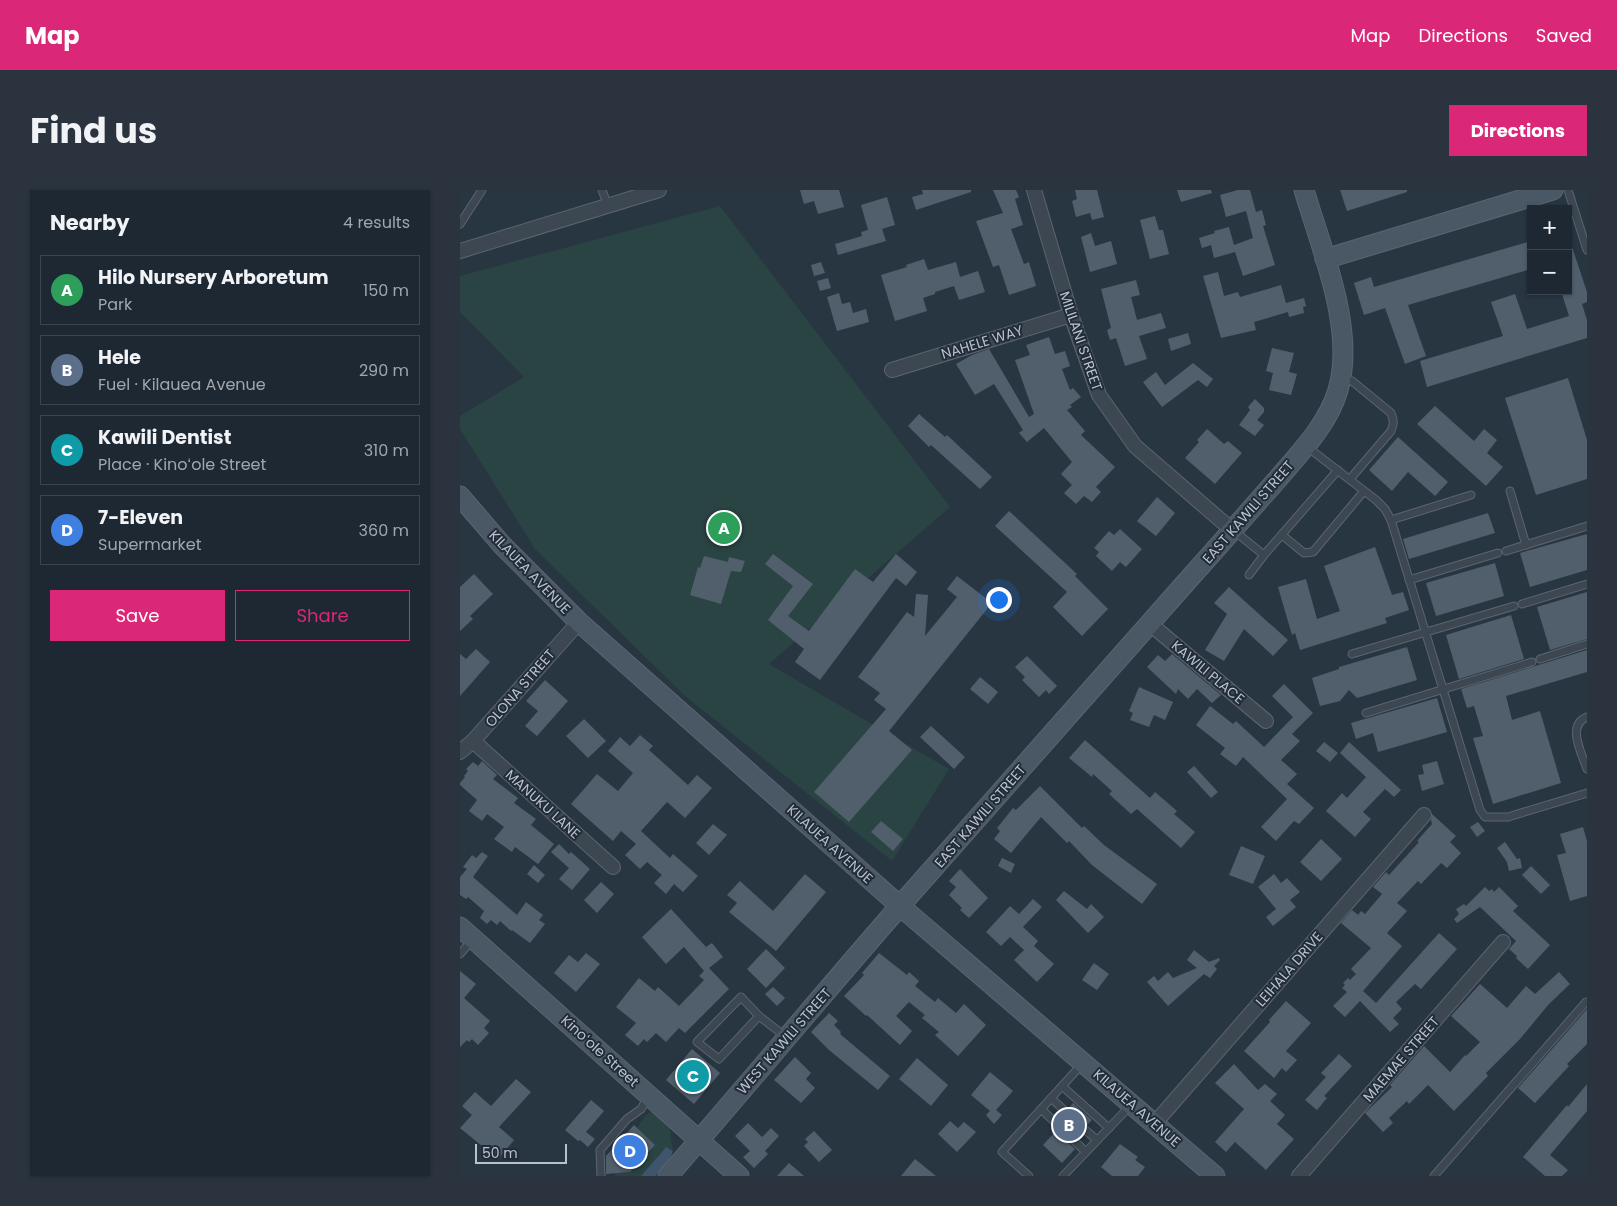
<!DOCTYPE html>
<html lang="en">
<head>
<meta charset="utf-8">
<style>
  :root { --surface:#1e2832; --page:#2b343e; --text:#f1f3f6; --muted:#a1a6ac; --line:#3c444d; --accent:#db2777 }
  body { margin:0; font-family:Poppins,sans-serif; background:var(--page); color:var(--text) }
  .controls { position:absolute; right:15px; top:15px; display:grid; overflow:hidden; border-radius:0px; box-shadow:0 1px 4px #0004 }
  .controls button { width:45px; height:45px; display:grid; place-items:center; padding:0; border:0; border-bottom:1px solid var(--line); background:var(--surface); color:var(--text); font:25px sans-serif }
  .scale { position:absolute; left:15px; bottom:12px; width:92px; box-sizing:border-box; padding-left:5px; border:2px solid #b9c2cc; border-top:0; font-size:14px; line-height:18px; white-space:nowrap; color:#b9c2cc; -webkit-text-stroke:4px #212c38; paint-order:stroke }
  .you { position:absolute; left:538px; top:409px; width:18px; height:18px; margin:-12px; border:4px solid #fff; border-radius:50%; background:#1a73e8; box-shadow:0 0 0 8px #1a73e833 }
  .badge { display:grid; place-items:center; width:32px; height:32px; border-radius:50%; background:var(--accent); color:#fff; font-size:16px; font-weight:700 }
  .pin { position:absolute; translate:-50% -50%; border:2px solid #fff; box-shadow:0 1px 5px #0006 }
  .list { margin:0; padding:0; list-style:none }
  h2 { display:flex; justify-content:space-between; align-items:center; height:65px; margin:0; padding:0 20px; font-size:21px }
  h2 small { font-size:16px; font-weight:400; color:var(--muted) }
  .list li { display:grid; grid-template-columns:32px 1fr auto; gap:15px; align-items:center; box-sizing:border-box; height:70px; margin:0 10px 10px; padding:0 10px; border:1px solid var(--line); border-radius:0px }
  .list b { display:block; font-size:19px; white-space:nowrap }
  .list p { margin:0; font-size:16px; white-space:nowrap; color:var(--muted) }
  .list em { font-size:16px; font-style:normal; color:var(--muted) }
  .actions { display:flex; gap:10px; padding:15px 20px }
  .actions a { flex:1; padding:11px 0; border:1px solid var(--accent); border-radius:0px; text-align:center; font-size:18px; color:var(--accent) }
  .actions .main { background:var(--accent); color:#fff }
  .map { position:relative; flex:none; width:1127px; height:986px; overflow:hidden; border-radius:0px }
  header { display:flex; align-items:center; gap:30px; box-sizing:border-box; height:70px; padding:0 25px; background:var(--accent); color:#fff }
  header strong { font-size:24px }
  nav { display:flex; gap:28px; margin-inline-start:auto; font-size:18px }
  .intro { display:flex; align-items:center; justify-content:space-between; box-sizing:border-box; height:120px; padding:0 30px }
  h1 { margin:0; font-size:35px }
  .button { padding:12px 22px; border-radius:0px; background:var(--accent); color:#fff; font-size:18px; font-weight:700 }
  main { display:flex; gap:30px; padding:0 30px }
  aside { flex:1; background:var(--surface); border-radius:0px; box-shadow:0 1px 4px #0004 }
  .map>svg:first-child { display:block }
</style>
</head>
<body>
<header>
<strong>Map</strong>
<nav><a>Map</a><a>Directions</a><a>Saved</a></nav>
</header>
<div class="intro"><h1>Find us</h1><a class="button">Directions</a></div>
<main>
<aside>
<h2>Nearby<small>4 results</small></h2>
<ul class="list">
<li><span class="badge" style="background:#2e9e5b">A</span><div><b>Hilo Nursery Arboretum</b><p>Park</p></div><em>150 m</em></li>
<li><span class="badge" style="background:#5c6f8a">B</span><div><b>Hele</b><p>Fuel · Kilauea Avenue</p></div><em>290 m</em></li>
<li><span class="badge" style="background:#0f9aa8">C</span><div><b>Kawili Dentist</b><p>Place · Kinoʻole Street</p></div><em>310 m</em></li>
<li><span class="badge" style="background:#3f7fe0">D</span><div><b>7-Eleven</b><p>Supermarket</p></div><em>360 m</em></li>
</ul>
<div class="actions"><a class="main">Save</a><a>Share</a></div>
</aside>
<div class="map">
<svg width="1127" height="986" viewBox="0 0 1127 986">
  <rect width="100%" height="100%" fill="#283642"/>
  <!-- green -->
  <g fill="#2a4343">
    <path d="M260,16L490,317L309,474L489,579L432,671L225,506L75,359L0,239V226L64,187L0,122V86Z"/>
    <path d="M195,920L209,934L213,961L206,957L181,986H155V983L170,982L195,955L177,938L186,925Z"/>
  </g>
  <!-- water -->
  <path fill="#3e556b" d="M206,957L213,961L211,967L196,986H181Z"/>
  <!-- building -->
  <g fill="#515f6d">
    <path d="M340,0H379L384,17L358,24L354,11L344,14Z"/>
    <path d="M462,0H511V2L456,20L452,7L463,4Z"/>
    <path d="M533,0H556L559,7L555,9L563,35L551,39L564,74L569,72L576,96L549,105L539,75L533,77L516,31L543,23Z"/>
    <path d="M615,0H637L644,27L632,30L630,23L616,27L612,11L617,9Z"/>
    <path d="M717,0H751L752,3L721,12Z"/>
    <path d="M778,0H790L796,22L802,20L806,35L803,36L815,75L783,86L775,62L754,68L751,55L742,58L739,48L755,43L754,41L769,37L774,55L793,48L786,21L766,27L760,5Z"/>
    <path d="M880,0H947V2L887,21Z"/>
    <path d="M427,7L435,35L422,39L426,51L378,65L375,54L402,46L401,42L408,40L401,15Z"/>
    <path d="M695,26L699,40H703L709,64L690,69L680,30Z"/>
    <path d="M631,43L635,56L651,51L657,74L630,82L621,47Z"/>
    <path d="M1071,51V79L948,115L966,166L945,174L925,118L904,125L894,93L911,87L914,97Z"/>
    <path d="M1108,51H1110L1127,102V112L1122,114L1127,130V148L967,197L960,171L1043,146L1031,112L1055,104L1067,139L1109,126L1101,101H1108Z"/>
    <path d="M464,69L468,80L496,72L500,87L518,81L525,102L499,110L494,96L475,102V104L463,108L467,121L435,131L421,85L447,77L446,75Z"/>
    <path d="M361,72L365,83L354,86L351,75Z"/>
    <path d="M758,82L764,106L778,102L780,107L821,95L826,113L844,108L846,116L843,117L844,123L829,127L828,122L794,132L796,140L761,148L743,86Z"/>
    <path d="M368,88L371,98L360,101L357,91Z"/>
    <path d="M676,90L680,105L671,107L677,130L701,123L706,138L679,146L687,169L665,176L656,148L650,150L647,140L651,138L641,99Z"/>
    <path d="M379,103L382,114L390,112L393,123L406,119L409,132L377,141L367,107Z"/>
    <path d="M728,143L731,154L711,161L708,149Z"/>
    <path d="M589,147L595,164L605,161L610,176L602,179L610,200L613,198L621,207L610,215L612,217L607,220L625,241L621,245L655,277L636,297L641,302L632,312L624,306L616,314L604,303L612,295L601,284L612,272L584,238L567,252L559,243L563,240L534,194L515,205L496,174L512,165L529,159L569,227L574,224L555,170L570,165L566,155Z"/>
    <path d="M812,158L834,163L829,182L837,184L831,205L809,200L813,183L806,181Z"/>
    <path d="M733,173L753,189L747,197L738,190L702,217L683,192L696,182L705,195Z"/>
    <path d="M1108,188L1127,250V289L1076,305L1045,208Z"/>
    <path d="M795,209L804,218V222L797,230L804,235L795,246L779,235L790,220L788,217Z"/>
    <path d="M975,216L1014,251L1024,239L1037,250L1027,263L1043,277L1026,296L957,234Z"/>
    <path d="M459,224L485,247L487,245L532,287L520,299L471,255L469,257L448,236Z"/>
    <path d="M747,239L764,254L768,251L782,263L755,294L725,268L739,252L737,250Z"/>
    <path d="M938,247L988,292L975,306L948,282L932,301L909,280Z"/>
    <path d="M697,307L715,323L696,346L677,331Z"/>
    <path d="M549,321L617,384L615,386L648,419L622,446L593,417L607,402L535,336Z"/>
    <path d="M1028,323L1035,343L949,369L943,349Z"/>
    <path d="M660,339L682,359L666,377L660,372L652,381L636,366L639,362L634,358L649,341L654,345Z"/>
    <path d="M1127,344V380L1070,397L1060,363Z"/>
    <path d="M915,357L932,405L943,402L949,420L925,428L927,433L840,460L835,443L832,445L818,397L846,389L857,429L880,421L864,376Z"/>
    <path d="M313,364L353,394L328,426L349,441L395,379L413,392L436,364L457,382L446,396L436,388L360,490L335,472L344,459L308,430L333,396L305,374Z"/>
    <path d="M244,366L268,372L269,367L285,371L281,382L271,381L261,414L230,405L238,377L240,378Z"/>
    <path d="M1035,373L1044,406L976,426L966,393Z"/>
    <path d="M14,384L33,404L10,426L13,429L0,441V397Z"/>
    <path d="M497,386L532,413L429,541L452,560L389,632L354,602L426,519L414,510L420,503L398,487L447,422L454,427L456,404L468,405L465,446L497,407L487,399Z"/>
    <path d="M769,397L828,450L813,466L784,439L764,471L745,460L767,424L754,413Z"/>
    <path d="M1127,402V449L1090,460L1077,417Z"/>
    <path d="M1051,425L1064,469L999,489L986,445Z"/>
    <path d="M947,457L957,490L897,508L889,500L880,511L860,516L852,488L879,479V477Z"/>
    <path d="M16,459L30,472L0,506V464L6,469Z"/>
    <path d="M1127,460V482L1046,506L1052,530L1080,521L1101,593L1033,614L1013,548L1023,546L1014,516L1007,518L1001,499Z"/>
    <path d="M712,464L761,505L752,513L737,499L728,509L718,499L716,504L687,477L698,465L705,471Z"/>
    <path d="M567,466L597,496L589,504L586,500L579,507L562,490L565,487L555,477Z"/>
    <path d="M520,487L538,502L528,514L510,499Z"/>
    <path d="M85,490L108,511L77,546L65,536L78,521L66,511Z"/>
    <path d="M824,494L853,523L832,544L840,551L821,570L837,584L827,594L854,618L839,634L834,631L816,651L801,637L827,609L783,567L776,576L760,564L765,558L736,535L750,516L773,534L776,531L804,557L833,527L812,506Z"/>
    <path d="M679,497L713,512L705,530L694,525L689,537L670,530L673,523L669,521Z"/>
    <path d="M977,508L987,542L918,562L913,543L896,549L891,533Z"/>
    <path d="M124,529L146,551L128,568L106,546Z"/>
    <path d="M471,536L505,567L494,579L460,547Z"/>
    <path d="M180,545L193,556L189,560L228,595L237,585L252,598L225,628L207,612L181,641L210,668L213,664L238,686L223,702L214,694L206,704L194,693L202,685L187,672L180,679L165,665L176,654L161,641L153,651L111,614L137,584L158,601L173,583L148,561L160,547L170,556Z"/>
    <path d="M625,550L690,608L695,602L717,621L714,624L735,642L721,658L677,619L671,624L649,604L652,601L633,584L632,587L609,568Z"/>
    <path d="M864,552L878,563L870,572L856,561Z"/>
    <path d="M889,552L941,600L934,607L925,599L903,622L911,629L895,647L866,621L882,603L887,608L906,587L880,563Z"/>
    <path d="M22,571L37,585L33,589L58,608L54,613L76,629L71,635L94,654L78,674L55,657L52,662L34,649L44,637L27,624L22,631L9,621L17,610L0,595V593L5,587L4,586L8,581L6,579L13,572L18,576Z"/>
    <path d="M977,571L984,594L962,601L958,585L964,584L962,575Z"/>
    <path d="M734,576L758,602L751,608L727,582Z"/>
    <path d="M580,596L622,638L624,636L644,655L697,694L682,714L632,675L609,651L607,653L581,627L551,663L534,649L540,641L537,638L553,618L556,620Z"/>
    <path d="M972,624L996,646L990,652L1001,663L987,678L981,673L961,694L958,691L937,713L947,721L927,743L942,756L903,801L916,813L979,743L997,759L961,799L955,794L936,812L942,819L933,828L939,834L930,842L900,811L885,827L873,816L887,802L882,798L885,795L883,793L888,788L890,790L896,784L891,779L911,758L881,733L892,720L898,725L901,721L905,724L922,704L913,697L926,682L929,685L959,652L957,651L972,634L971,630Z"/>
    <path d="M421,631L443,649L433,661L411,642Z"/>
    <path d="M1018,632L1025,641L1017,647L1010,637Z"/>
    <path d="M253,634L267,645L249,665L236,653Z"/>
    <path d="M1123,637L1127,651V706L1110,711L1097,665L1106,663L1100,644Z"/>
    <path d="M861,649L882,669L861,691L840,672Z"/>
    <path d="M1045,652L1057,669L1060,668L1062,678L1049,681L1047,672L1037,658Z"/>
    <path d="M99,654L109,664L111,662L130,679L112,700L99,689L109,678L91,662Z"/>
    <path d="M781,656L805,666L793,694L769,685Z"/>
    <path d="M22,662L28,666L13,687L57,725L66,712L83,725L79,730L85,734L70,753L52,740L51,741L40,731L37,735L31,730L27,734L20,728L24,721L8,707L6,709L0,705V687L7,679L3,677L12,665L16,668Z"/>
    <path d="M542,668L555,674L551,683L538,676Z"/>
    <path d="M74,675L85,685L78,693L67,684Z"/>
    <path d="M1071,676L1090,695L1081,704L1062,685Z"/>
    <path d="M500,679L528,708L509,728L500,720L502,718L489,705L496,697L489,691Z"/>
    <path d="M345,684L366,702L316,761L269,722L277,713L267,705L280,691L313,721Z"/>
    <path d="M814,684L821,693L827,688L840,702L830,710L836,717L813,736L806,727L816,719L798,697Z"/>
    <path d="M141,692L154,704L137,723L124,710Z"/>
    <path d="M1025,697L1029,701L1032,699L1034,702L1039,697L1058,716L1053,721L1090,755L1068,779L1056,768L1057,766L1049,759L1056,751L1020,717L997,733L994,729L999,724L996,719L1004,714L1006,716Z"/>
    <path d="M604,701L627,719L631,714L644,727L628,743L596,710Z"/>
    <path d="M573,709L582,717L563,737L578,751L574,756L594,774L577,792L554,770L564,760L550,747L541,756L526,742L550,716L559,724Z"/>
    <path d="M211,719L246,757L252,753L263,767L249,778L269,799L225,843L219,838L206,852L196,843L187,852L184,849L178,856L165,845L176,833L156,817L179,788L195,801L198,797L219,816L244,790L239,786L244,781L224,757L206,774L182,747Z"/>
    <path d="M306,759L325,778L306,798L287,779Z"/>
    <path d="M734,760L749,772L759,768L760,770L754,776L757,779L750,788L744,784L708,816L687,792L694,786L698,791L708,782L713,788L737,778L727,770Z"/>
    <path d="M126,763L140,774L116,802L94,783L109,765L118,772Z"/>
    <path d="M419,763L447,785L449,782L459,791L455,796L475,812L478,808L496,823L504,814L526,835L498,866L475,845L479,842L462,828L465,825L449,812L436,826L452,841L440,855L407,825L406,826L384,806L404,785L402,783Z"/>
    <path d="M634,773L649,784L637,800L622,790Z"/>
    <path d="M0,781L16,794L4,808L30,831L24,838L29,843L18,855L12,849L9,852L7,850L0,857Z"/>
    <path d="M1099,782L1110,794L1088,815L1060,849L1026,883L1028,886L994,921L968,895L949,914L947,911L929,928L933,933L923,942L905,923L932,897L930,895L964,856L990,882L1005,865L1006,866L1020,852L991,826L1020,794L1047,818L1066,796L1075,804Z"/>
    <path d="M313,797L325,808L317,816L305,804Z"/>
    <path d="M826,811L851,833L826,861L837,870L826,882L822,878L814,888L784,861L810,832L809,830Z"/>
    <path d="M1127,819V854L1107,874L1109,876L1075,913L1058,898Z"/>
    <path d="M369,823L378,831L374,835L381,842L380,844L430,886L418,900L369,860L351,842Z"/>
    <path d="M232,859L260,883L234,914L206,890Z"/>
    <path d="M879,864L892,876L864,906L867,908L857,920L845,910L866,887L861,883Z"/>
    <path d="M335,867L351,883L346,889L355,898L341,913L314,890Z"/>
    <path d="M457,868L488,895L471,916L439,889Z"/>
    <path d="M774,874L798,900L805,894L817,904L810,911L825,925L817,934L834,949L806,980L775,952L766,962L755,952L784,919L755,893Z"/>
    <path d="M530,882L553,901L536,920L542,925L534,934L526,925L530,921L511,905Z"/>
    <path d="M56,889L71,902L39,937L54,950L38,969L0,938L12,925L2,916L15,902L31,916Z"/>
    <path d="M1127,894V921L1090,965L1108,980L1102,986H1085L1063,967L1107,915L1108,917Z"/>
    <path d="M131,910L144,921L126,942L135,949L128,957L120,950L118,951L105,940Z"/>
    <path d="M613,913L632,930L627,935L624,934L620,935L619,939L620,943L617,946L599,929L602,926L607,927L610,925L611,921L609,918Z"/>
    <path d="M490,931L498,938L504,932L516,942L497,962L478,944Z"/>
    <path d="M288,933L302,947L311,938L319,946L305,961L308,964L294,978L283,967L290,961L275,946Z"/>
    <path d="M174,935L195,955L170,982L146,984V966Z"/>
    <path d="M354,941L372,960L359,972L344,956L348,952L345,949Z"/>
    <path d="M596,941L615,959L602,973L583,955Z"/>
    <path d="M660,954L678,967L675,970L685,977L678,986H652L641,977Z"/>
    <path d="M455,969L476,986H441Z"/>
    <path d="M329,973L344,986H317Z"/>
  </g>
  <g fill="none" stroke-linecap="round" stroke-linejoin="round">
    <defs>
      <g id="lane">
        <path d="M142,0L148,16"/>
        <path d="M1108,0L1127,60"/>
        <path d="M0,34L22,0"/>
        <path d="M881,186L892,191L931,223C934,231 934,234 931,241L890,289"/>
        <path d="M846,256L916,310L925,319L931,330L1020,620L1025,627H1048L1127,603"/>
        <path d="M1050,301L1066,355"/>
        <path d="M931,330L1011,305"/>
        <path d="M773,340L804,365L789,385"/>
        <path d="M822,345L844,363L853,362L904,301"/>
        <path d="M1046,361L1127,336"/>
        <path d="M804,365L878,280"/>
        <path d="M949,390L1038,363"/>
        <path d="M1062,414L1127,394"/>
        <path d="M892,464L1054,416"/>
        <path d="M1080,469L1127,454"/>
        <path d="M906,523L1072,472"/>
        <path d="M1127,527C1106,535 1122,564 1127,579"/>
        <path d="M0,764L13,749"/>
        <path d="M281,807L299,826L259,869L237,852Z"/>
        <path d="M299,826L326,847"/>
        <path d="M602,896L649,938"/>
        <path d="M591,908L606,922"/>
        <path d="M581,919L626,962"/>
        <path d="M624,939L637,950"/>
        <path d="M141,986L140,960L167,929L181,919L188,907"/>
        <path d="M569,986L542,962L623,873"/>
        <path d="M603,986L670,916"/>
        <path d="M974,986L1126,812"/>
      </g>
      <g id="street">
        <path d="M574,0L611,125L639,205L675,256L772,340"/>
        <path d="M0,61L199,0"/>
        <path d="M432,180L611,125"/>
        <path d="M689,433L806,531"/>
        <path d="M13,551L153,677"/>
        <path d="M0,562L13,551L119,432"/>
        <path d="M695,933L964,625"/>
        <path d="M839,986L1043,752"/>
      </g>
      <g id="secondary">
        <path d="M865,69L1093,0"/>
        <path d="M0,306L42,355L119,432L440,716L755,986"/>
        <path d="M0,737L279,986"/>
        <path d="M208,986C286,897 361,806 439,717C523,621 607,526 691,432C732,385 774,339 815,292C838,265 868,235 878,200C896,140 861,58 844,0"/>
      </g>
    </defs>
    <!-- lane casing -->
    <use href="#lane" stroke="#5a6570" stroke-width="9"/>
    <!-- street casing -->
    <use href="#street" stroke="#5a6570" stroke-width="16"/>
    <!-- secondary casing -->
    <use href="#secondary" stroke="#5a6570" stroke-width="21"/>
    <!-- lane -->
    <use href="#lane" stroke="#3c4752" stroke-width="7"/>
    <!-- street -->
    <use href="#street" stroke="#3c4752" stroke-width="14"/>
    <!-- secondary -->
    <use href="#secondary" stroke="#4a5765" stroke-width="19"/>
  </g>
  <g text-anchor="middle" dominant-baseline="central" stroke-width="4" stroke-linejoin="round" paint-order="stroke">
    <!-- street labels -->
    <g font-size="14" fill="#b9c2cc" stroke="#212c38">
      <text transform="translate(621 151) rotate(71)">MILILANI STREET</text>
      <text transform="translate(522 152) rotate(-17)">NAHELE WAY</text>
      <text transform="translate(788 322) rotate(-49)">EAST KAWILI STREET</text>
      <text transform="translate(70 382) rotate(46)">KILAUEA AVENUE</text>
      <text transform="translate(748 482) rotate(40)">KAWILI PLACE</text>
      <text transform="translate(60 498) rotate(-49)">OLONA STREET</text>
      <text transform="translate(83 614) rotate(42)">MANUKU LANE</text>
      <text transform="translate(520 626) rotate(-49)">EAST KAWILI STREET</text>
      <text transform="translate(370 654) rotate(42)">KILAUEA AVENUE</text>
      <text transform="translate(829 779) rotate(-49)">LEIHALA DRIVE</text>
      <text transform="translate(324 851) rotate(-49)">WEST KAWILI STREET</text>
      <text transform="translate(140 861) rotate(42)">Kinoʻole Street</text>
      <text transform="translate(941 869) rotate(-49)">MAEMAE STREET</text>
      <text transform="translate(677 918) rotate(41)">KILAUEA AVENUE</text>
    </g>
  </g>
</svg>
<div class="controls">
<button>+</button>
<button>−</button>
</div>
<div class="scale">50 m</div>
<div class="you"></div>
<div class="pin badge" style="left:264px;top:338px;background:#2e9e5b">A</div>
<div class="pin badge" style="left:609px;top:935px;background:#5c6f8a">B</div>
<div class="pin badge" style="left:233px;top:886px;background:#0f9aa8">C</div>
<div class="pin badge" style="left:170px;top:961px;background:#3f7fe0">D</div>
</div>
</main>
</body>
</html>
